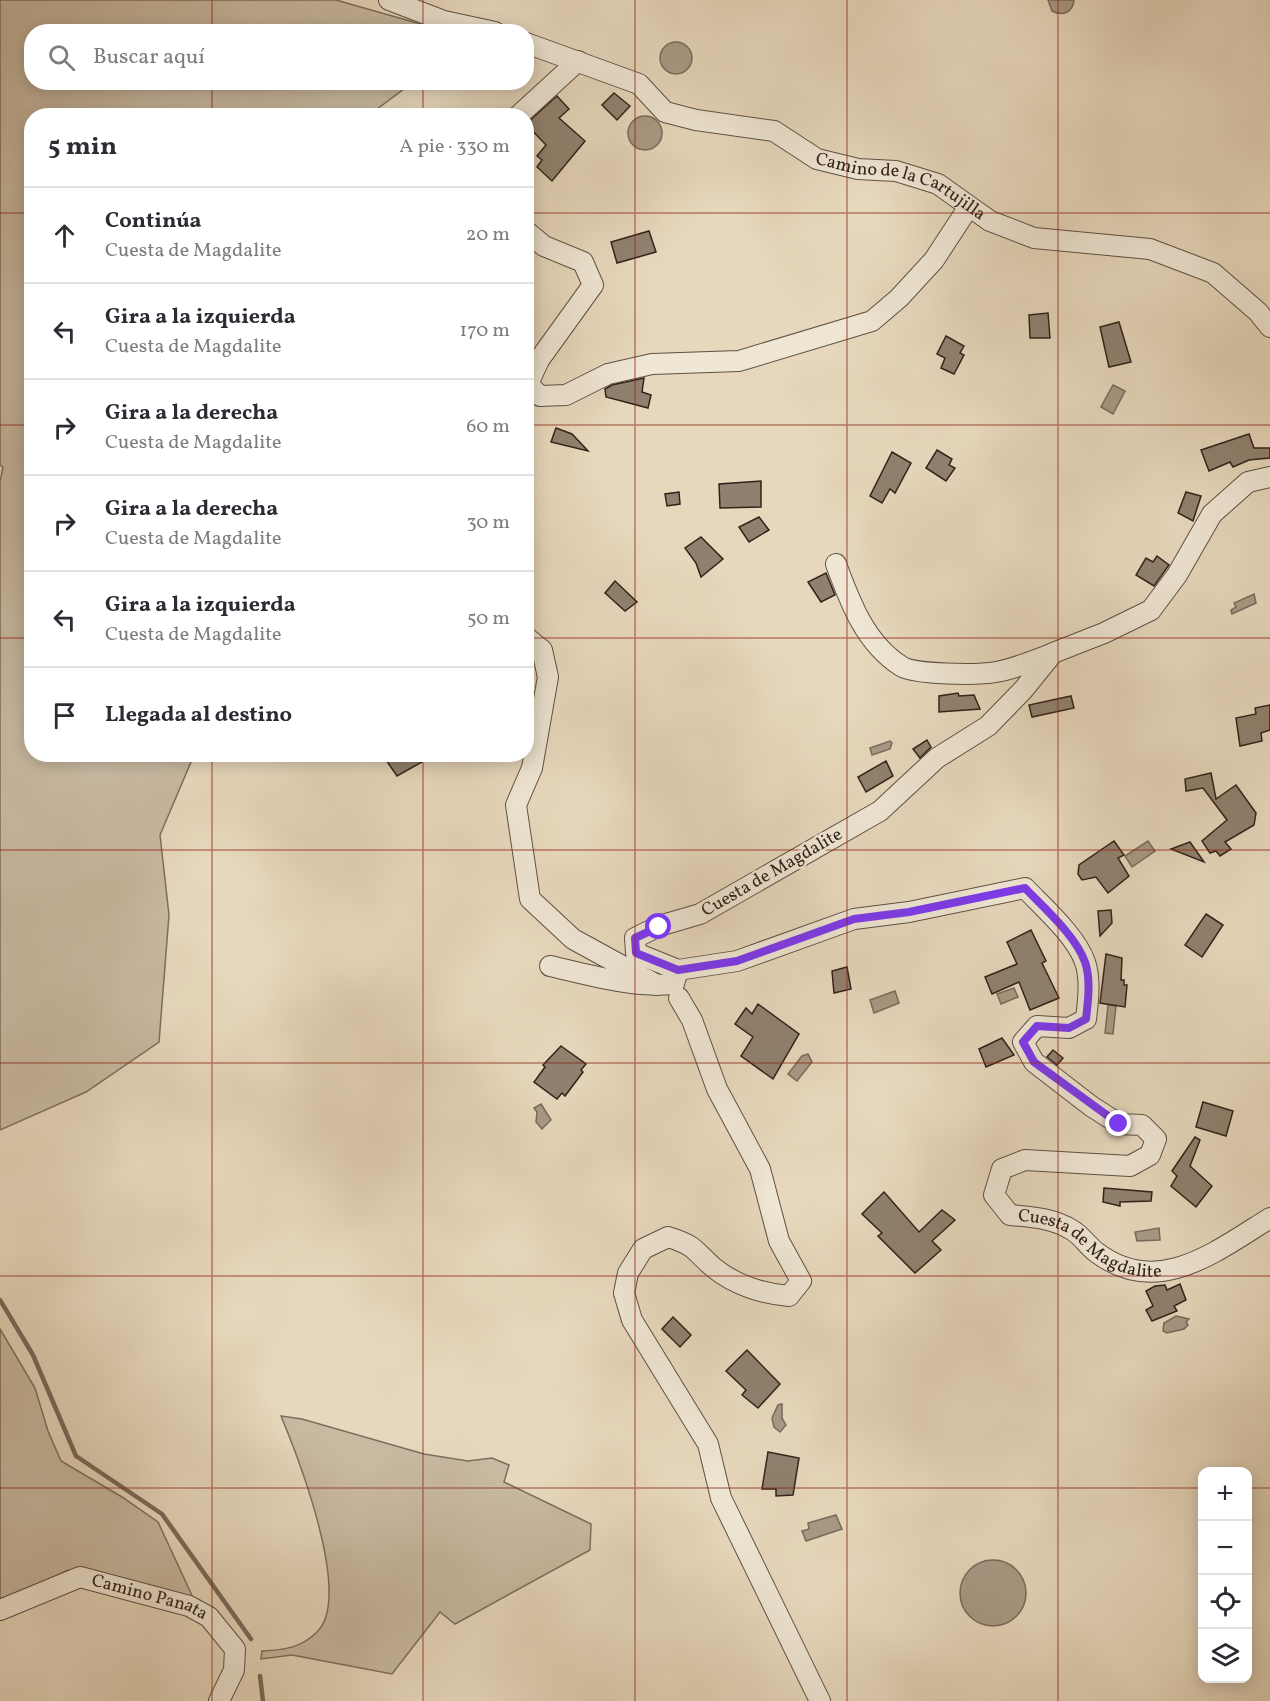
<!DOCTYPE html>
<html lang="es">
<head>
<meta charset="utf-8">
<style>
  :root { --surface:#fff; --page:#f7f7f7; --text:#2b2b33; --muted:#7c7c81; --line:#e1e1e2 }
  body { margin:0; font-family:Vollkorn,serif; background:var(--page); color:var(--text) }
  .controls { position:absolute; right:18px; bottom:18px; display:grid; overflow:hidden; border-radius:12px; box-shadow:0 3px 15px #0003 }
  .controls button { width:54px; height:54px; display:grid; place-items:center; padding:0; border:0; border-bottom:2px solid var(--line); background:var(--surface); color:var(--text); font:30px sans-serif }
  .stop { position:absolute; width:18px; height:18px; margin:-14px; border:4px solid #7c3aed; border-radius:50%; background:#fff }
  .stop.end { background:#7c3aed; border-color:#fff; box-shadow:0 2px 6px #0008 }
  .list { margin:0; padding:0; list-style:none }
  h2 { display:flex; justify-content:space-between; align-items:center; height:78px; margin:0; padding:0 24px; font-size:26px }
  h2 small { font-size:20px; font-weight:400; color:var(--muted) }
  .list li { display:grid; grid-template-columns:39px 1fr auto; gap:18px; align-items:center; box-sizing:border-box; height:96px; padding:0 24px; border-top:2px solid var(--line) }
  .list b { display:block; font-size:22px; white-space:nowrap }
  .list p { margin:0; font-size:20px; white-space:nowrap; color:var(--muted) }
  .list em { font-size:20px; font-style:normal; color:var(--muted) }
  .icon { flex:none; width:33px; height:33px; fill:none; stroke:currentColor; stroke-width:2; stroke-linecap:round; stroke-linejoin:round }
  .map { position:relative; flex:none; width:1270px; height:1701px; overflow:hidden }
  .search { position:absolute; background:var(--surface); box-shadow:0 3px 15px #0003; left:24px; top:24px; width:510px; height:66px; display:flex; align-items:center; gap:15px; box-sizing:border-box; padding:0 21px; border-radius:24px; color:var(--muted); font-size:22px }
  .panel { position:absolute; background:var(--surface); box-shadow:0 3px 15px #0003; left:24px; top:108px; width:510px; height:654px; border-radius:24px }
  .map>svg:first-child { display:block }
</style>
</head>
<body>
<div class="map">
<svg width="1270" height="1701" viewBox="0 0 1270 1701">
  <rect width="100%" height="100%" fill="#e7d8bd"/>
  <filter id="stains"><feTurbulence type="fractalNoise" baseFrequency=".00333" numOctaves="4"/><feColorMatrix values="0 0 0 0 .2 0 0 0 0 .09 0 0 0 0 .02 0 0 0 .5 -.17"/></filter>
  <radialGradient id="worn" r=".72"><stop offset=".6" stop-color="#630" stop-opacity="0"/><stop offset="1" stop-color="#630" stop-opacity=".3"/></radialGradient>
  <!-- green -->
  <g fill="#c8b9a1" stroke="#7c6e5e" stroke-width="1.5">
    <path d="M0,0H336L445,31L32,32V82L412,83L369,115L32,116V754L194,755L160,835L169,915L159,1042L86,1092L0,1130V482L3,467L0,465Z"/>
    <path d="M0,1329L35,1388L48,1431L61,1461L122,1497L158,1522L196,1604L68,1570L0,1603Z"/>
    <path d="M281,1416L302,1419L424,1454L468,1461L492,1458L509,1465L504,1482L591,1524L590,1550L455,1624L440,1612L392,1674L292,1655L261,1659L262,1651C284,1650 301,1648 317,1632C353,1597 298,1457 281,1416Z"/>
  </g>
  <!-- water -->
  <g fill="#a99a86" stroke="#796a5b" stroke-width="1.5">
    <path d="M1048,0H1074C1073,12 1063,17 1052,11Z"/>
    <circle cx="676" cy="58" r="16"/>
    <circle cx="645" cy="133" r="17"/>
    <path d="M1113,385L1125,391L1113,414L1101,407Z"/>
    <path d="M1254,594L1256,603L1232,614L1231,610L1236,607L1234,603Z"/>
    <path d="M890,741L892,743L890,749L872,755L870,748Z"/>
    <path d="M1148,841L1155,851L1132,867L1125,856Z"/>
    <path d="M1014,988L1018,997L1001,1004L997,994Z"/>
    <path d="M895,991L899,1003L874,1013L870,1000Z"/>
    <path d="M1108,1005L1116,1006L1113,1034L1105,1033Z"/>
    <path d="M808,1054L812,1062L797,1081L788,1074L802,1056Z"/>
    <path d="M541,1104L551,1120L542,1129L536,1122L537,1112L534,1108Z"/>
    <path d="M1159,1228L1160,1240L1137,1241L1135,1232Z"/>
    <path d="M1176,1316L1189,1319L1186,1322L1188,1325L1184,1329L1167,1333L1163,1331L1164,1323Z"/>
    <path d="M782,1404V1418L786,1425L780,1432L774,1427L772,1418L778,1405Z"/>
    <path d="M836,1515L842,1529L806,1541L802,1531L809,1529L808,1523Z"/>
    <circle cx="993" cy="1593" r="33"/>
  </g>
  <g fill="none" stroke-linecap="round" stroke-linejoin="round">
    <!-- stream -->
    <g stroke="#796a5b" stroke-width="4.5">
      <path d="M0,1300L33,1355L76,1456L162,1514L251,1639"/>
      <path d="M260,1676L263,1701"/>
    </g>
  </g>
  <!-- building -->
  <g fill="#90816f" stroke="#31221a" stroke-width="1.5">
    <path d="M614,93L630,106L617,120L602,105Z"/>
    <path d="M557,96L569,109L559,118L585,141L552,181L537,167L542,160L537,156L546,145L526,124Z"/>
    <path d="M649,231L656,252L617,263L611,242Z"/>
    <path d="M1048,313L1050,338H1030L1029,315Z"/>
    <path d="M1119,322L1131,362L1109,367L1100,327Z"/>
    <path d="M946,336L964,346L960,353L964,355L954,374L941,368L945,358L937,354Z"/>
    <path d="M644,378L642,392L651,395L648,408L606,397L605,389L612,385Z"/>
    <path d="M556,428L572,434L588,451L551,442Z"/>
    <path d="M1249,434L1254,448H1270V458L1249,460L1233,467L1230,462L1209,471L1201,450Z"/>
    <path d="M937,450L952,459L949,465L955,468L946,481L926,468Z"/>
    <path d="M892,452L911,463L895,493L890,489L882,503L870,496Z"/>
    <path d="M761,481V507L720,508L719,484Z"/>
    <path d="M679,492L680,504L667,506L665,494Z"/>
    <path d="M1186,492L1201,496L1193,521L1178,513Z"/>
    <path d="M759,517L769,530L749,542L739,527Z"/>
    <path d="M701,537L723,559L701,577L696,563L685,548Z"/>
    <path d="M1157,556L1169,565L1154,586L1136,575L1146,558L1153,562Z"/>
    <path d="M826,573L835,595L821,602L808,582Z"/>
    <path d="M615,581L637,602L625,611L605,593Z"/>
    <path d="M958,693L959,696L974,695L980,709L939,712V696Z"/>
    <path d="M1071,696L1074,708L1032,717L1029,705Z"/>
    <path d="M1270,705V730L1261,733L1262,741L1240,746L1236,718L1256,714L1255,708Z"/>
    <path d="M927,740L931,747L920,758L913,749Z"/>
    <path d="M382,754H436L397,776Z"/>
    <path d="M886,761L893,776L866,792L858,777Z"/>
    <path d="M1211,773L1216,799L1236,785L1256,813L1254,825L1225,842L1231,849L1220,856L1216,851L1210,853L1202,841L1227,820L1203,788L1186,791L1185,779Z"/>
    <path d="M1114,841L1124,855L1118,858L1129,876L1108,893L1096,877L1082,880L1078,874L1079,865Z"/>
    <path d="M1190,842L1204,862L1171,849Z"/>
    <path d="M1111,910L1112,923L1100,936L1098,911Z"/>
    <path d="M1206,914L1223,925L1202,957L1185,945Z"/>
    <path d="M1031,930L1046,961L1042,963L1059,998L1030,1010L1019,982L992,994L985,977L1017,964L1007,942Z"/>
    <path d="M1106,954L1122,958L1121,980H1124V985H1127L1125,1007L1100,1003Z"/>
    <path d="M847,967L851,989L834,993L832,971Z"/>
    <path d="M758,1004L799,1034L773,1079L741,1056L753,1037L735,1024L746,1008L752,1014Z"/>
    <path d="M1002,1038L1014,1055L986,1067L979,1049Z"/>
    <path d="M561,1046L586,1064L581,1070L583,1072L565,1096L562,1093L557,1099L534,1082L545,1067L543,1065Z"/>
    <path d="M1053,1050L1063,1058L1057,1065L1047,1057Z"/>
    <path d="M1203,1102L1233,1111L1226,1136L1196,1127Z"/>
    <path d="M1195,1137L1200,1140L1190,1166L1212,1186L1196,1207L1171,1186L1177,1176L1172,1171Z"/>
    <path d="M1104,1188L1152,1192L1151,1201L1120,1202V1206L1103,1202Z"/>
    <path d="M884,1192L919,1232L942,1210L955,1220L932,1241L941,1250L915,1273L878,1236L882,1233L862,1214Z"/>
    <path d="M1180,1284L1186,1300L1174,1306L1177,1311L1152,1321L1146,1310L1153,1306L1146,1291L1155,1286L1165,1285L1167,1290Z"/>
    <path d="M673,1317L691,1335L680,1347L662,1329Z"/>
    <path d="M747,1350L780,1384L758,1408L742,1395L746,1390L726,1371Z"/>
    <path d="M768,1452L799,1458L793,1495L776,1496V1489H762Z"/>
  </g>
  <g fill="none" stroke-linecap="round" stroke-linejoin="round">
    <defs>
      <g id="minor">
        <path d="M389,0L444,21L495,32"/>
        <path id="s1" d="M526,43L639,84L665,112L696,120L774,131L817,159L858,169L896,171L938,184L990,221L1034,238L1150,249L1213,273L1258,312L1270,327"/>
        <path d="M518,116L578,61"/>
        <path d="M526,231L544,246L583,262L593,285L539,360L528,384L540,396L566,395L608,374L652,364L739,361L872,321L899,298L934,260L968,208"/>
        <path id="s2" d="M1270,477L1248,482L1212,514L1177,575L1151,610L1104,633L1053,653L1023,690L988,726L937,758L880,811L700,914L659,926L635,938L636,953L678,970L737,961L854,919L909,912L1025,888C1044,908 1076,936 1085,962C1091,979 1088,1002 1086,1019L1069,1028L1037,1026L1023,1042L1034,1062L1091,1106L1119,1124L1142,1125L1156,1139L1150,1155L1130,1166L1025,1160L1002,1169L994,1195L1010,1215C1032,1217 1053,1218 1072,1230C1081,1235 1087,1245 1096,1252C1157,1299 1215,1252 1270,1218"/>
        <path d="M836,564C850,602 865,643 901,666C913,675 979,675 996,672C1015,669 1034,660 1052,654"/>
        <path d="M526,637L542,650L548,677L532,768L516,805L530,899L573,939L657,985"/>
        <path d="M550,966C590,975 633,988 674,984L678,970"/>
        <path d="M679,998L692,1020L717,1089L760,1169L779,1241L801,1281L789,1296C763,1294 735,1285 714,1268C693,1250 697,1246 668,1237L643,1249L628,1273L624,1293L632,1320L708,1444L721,1498L820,1701"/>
        <path id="s3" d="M0,1610L80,1577L189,1606L209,1617L235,1649L234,1670L219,1701"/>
      </g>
    </defs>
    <!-- minor casing -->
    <use href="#minor" stroke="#5e5043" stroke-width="22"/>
    <!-- minor -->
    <use href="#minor" stroke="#efe6d4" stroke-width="20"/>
  </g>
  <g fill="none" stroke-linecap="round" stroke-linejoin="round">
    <!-- route -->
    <path stroke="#7c3aed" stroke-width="8" d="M659,927L635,938L636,953L678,970L737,961L854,919L909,912L1025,888C1044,908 1076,936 1085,962C1091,979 1088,1002 1086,1019L1069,1028L1037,1026L1023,1042L1034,1062L1119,1124"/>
  </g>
  <!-- grid -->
  <path fill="none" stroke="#8f2418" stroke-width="1.5" stroke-opacity="0.55" d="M212,0V32M423,0V32M635,0V1701M847,0V1701M1058,0V1701M212,82V116M423,82V116M0,213H32M526,213H1270M0,425H32M526,425H1270M0,638H32M526,638H1270M212,754V1701M423,754V1701M0,850H1270M0,1063H1270M0,1276H1270M0,1488H1202M1248,1488H1270"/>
  <g text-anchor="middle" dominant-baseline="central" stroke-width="5" stroke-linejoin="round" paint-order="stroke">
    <!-- street labels -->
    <g font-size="18" fill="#31221a" stroke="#efe6d4">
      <text stroke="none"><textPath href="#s1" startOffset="410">Camino de la Cartujilla</textPath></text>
      <text transform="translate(772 873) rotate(-30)">Cuesta de Magdalite</text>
      <text stroke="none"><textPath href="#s2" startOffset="1930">Cuesta de Magdalite</textPath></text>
      <text stroke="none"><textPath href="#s3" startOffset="159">Camino Panata</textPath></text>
    </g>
  </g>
  <rect width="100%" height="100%" filter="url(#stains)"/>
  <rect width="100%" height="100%" fill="url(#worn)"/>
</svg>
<div class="controls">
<button>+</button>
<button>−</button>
<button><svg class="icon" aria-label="locate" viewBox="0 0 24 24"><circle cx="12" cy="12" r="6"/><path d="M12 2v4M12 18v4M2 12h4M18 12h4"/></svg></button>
<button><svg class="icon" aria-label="layers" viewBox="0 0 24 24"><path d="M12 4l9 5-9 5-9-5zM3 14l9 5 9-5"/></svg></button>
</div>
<div class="stop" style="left:659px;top:927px"></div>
<div class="stop end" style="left:1119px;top:1124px"></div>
<div class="search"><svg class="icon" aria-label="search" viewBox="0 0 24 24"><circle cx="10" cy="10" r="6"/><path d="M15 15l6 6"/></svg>Buscar aquí</div>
<section class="panel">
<h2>5 min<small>A pie · 330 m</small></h2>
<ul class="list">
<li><svg class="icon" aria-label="ahead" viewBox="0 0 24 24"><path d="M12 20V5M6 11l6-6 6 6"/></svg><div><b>Continúa</b><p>Cuesta de Magdalite</p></div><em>20 m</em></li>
<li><svg class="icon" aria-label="left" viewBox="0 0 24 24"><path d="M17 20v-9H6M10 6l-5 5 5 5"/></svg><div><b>Gira a la izquierda</b><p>Cuesta de Magdalite</p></div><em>170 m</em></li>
<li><svg class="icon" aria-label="right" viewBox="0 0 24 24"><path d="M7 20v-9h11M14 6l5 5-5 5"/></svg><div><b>Gira a la derecha</b><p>Cuesta de Magdalite</p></div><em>60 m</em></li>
<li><svg class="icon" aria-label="right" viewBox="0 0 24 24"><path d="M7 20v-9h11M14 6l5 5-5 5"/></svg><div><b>Gira a la derecha</b><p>Cuesta de Magdalite</p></div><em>30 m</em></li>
<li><svg class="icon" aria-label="left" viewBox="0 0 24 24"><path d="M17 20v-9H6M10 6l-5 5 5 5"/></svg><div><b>Gira a la izquierda</b><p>Cuesta de Magdalite</p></div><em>50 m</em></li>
<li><svg class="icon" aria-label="arrive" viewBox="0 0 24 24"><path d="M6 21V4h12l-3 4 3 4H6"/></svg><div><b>Llegada al destino</b></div></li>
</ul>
</section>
</div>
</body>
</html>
